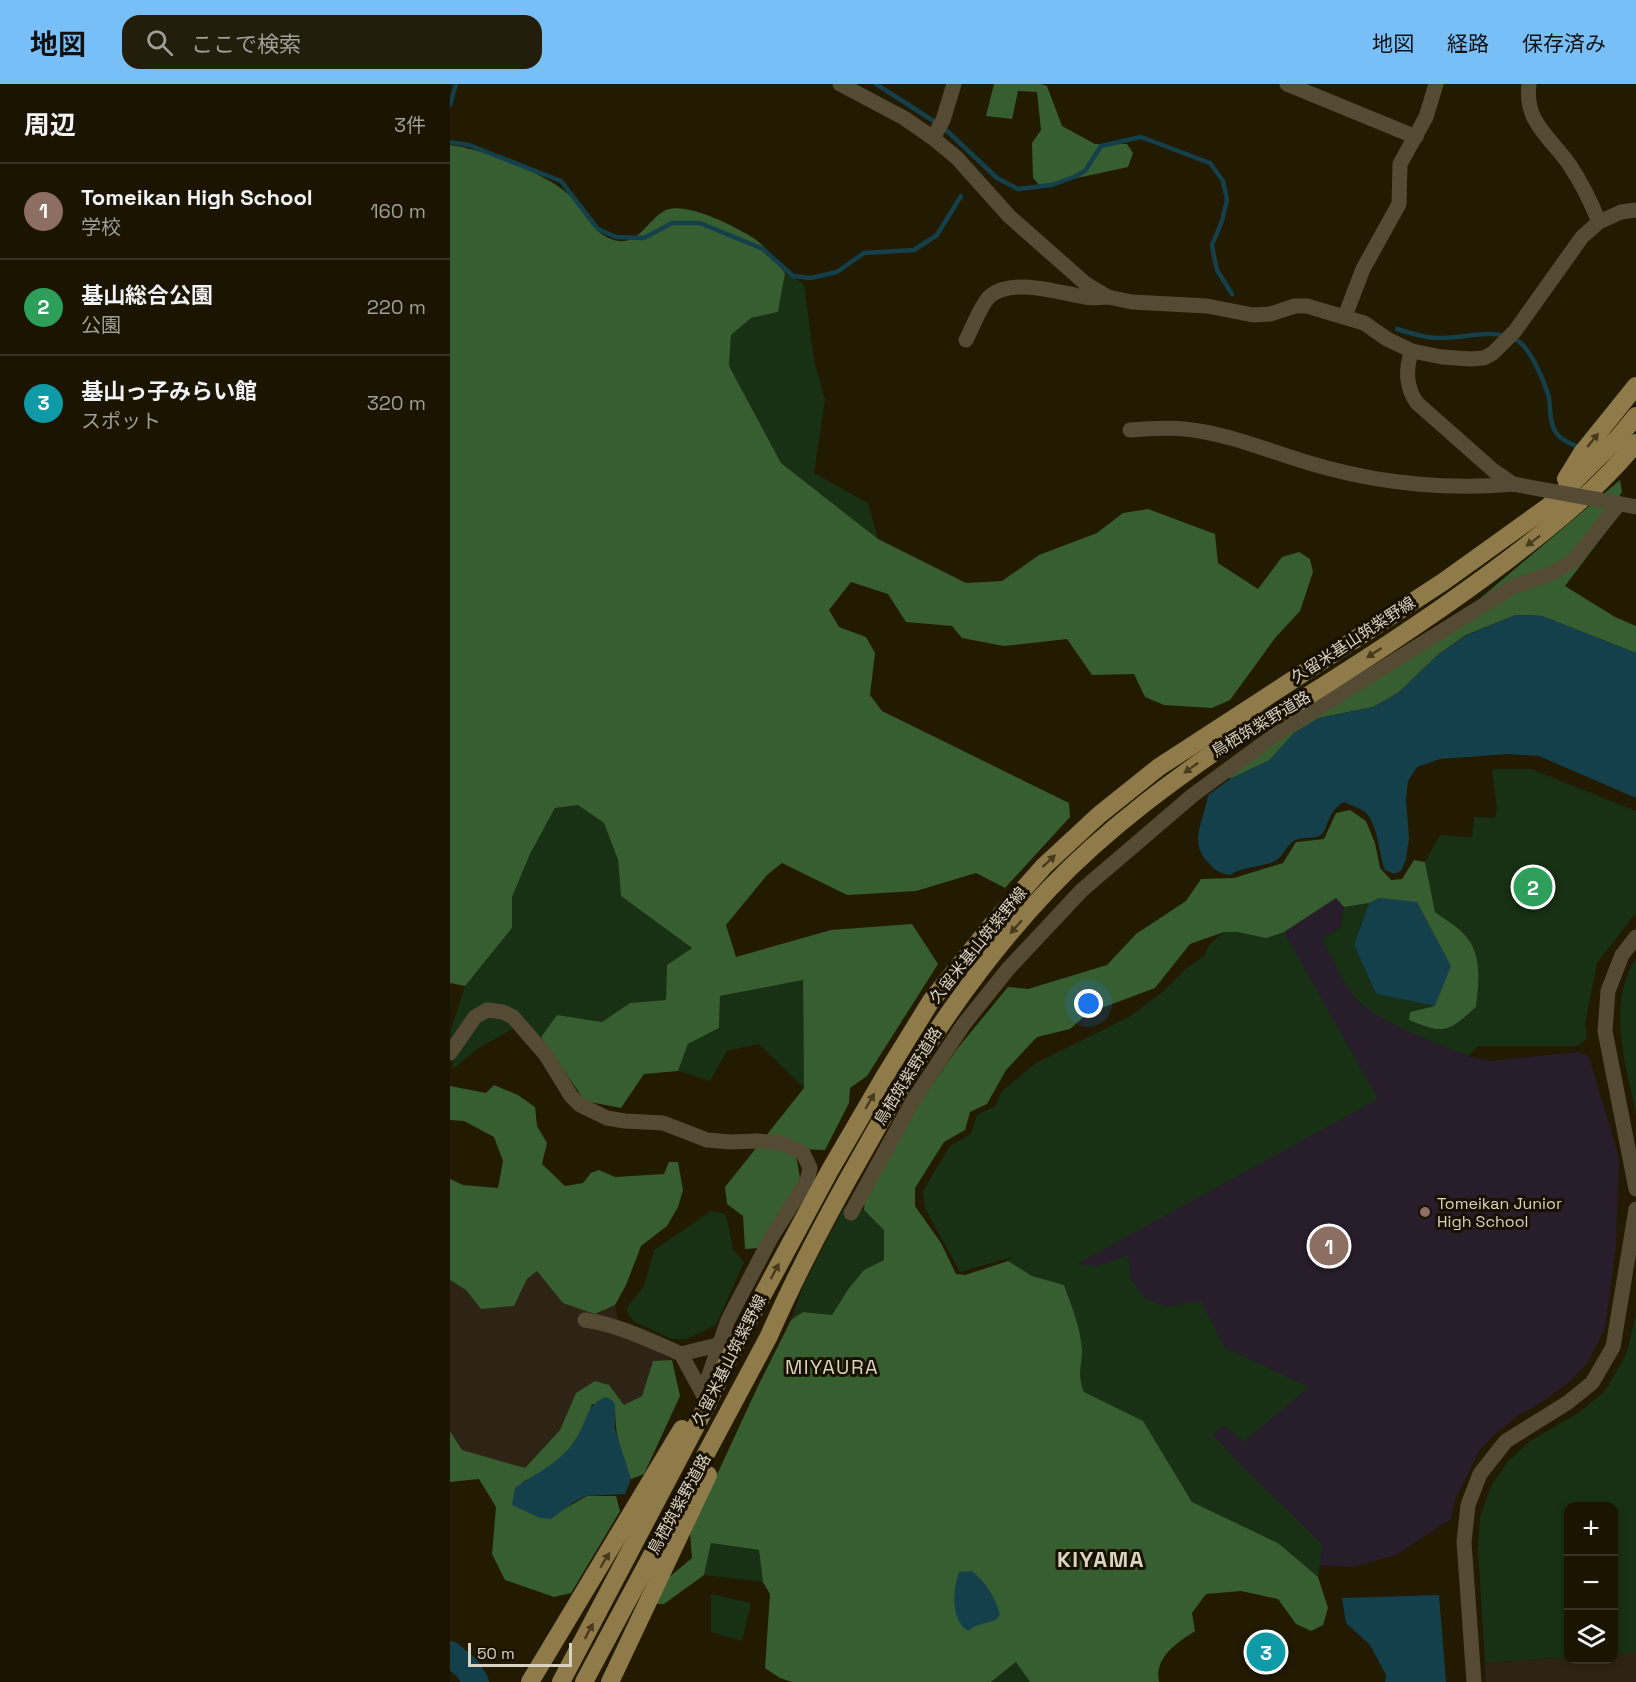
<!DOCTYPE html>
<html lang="ja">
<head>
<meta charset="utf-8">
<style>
  :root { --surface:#1a1401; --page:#231d0b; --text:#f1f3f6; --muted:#9f9e99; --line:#383323; --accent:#78bff7 }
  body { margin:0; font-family:"Space Grotesk","Noto Sans JP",sans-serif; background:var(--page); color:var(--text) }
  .controls { position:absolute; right:18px; bottom:18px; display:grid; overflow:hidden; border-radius:12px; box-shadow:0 3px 9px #0003 }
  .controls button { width:54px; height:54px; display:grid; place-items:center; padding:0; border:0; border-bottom:2px solid var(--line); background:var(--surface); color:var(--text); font:30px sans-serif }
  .scale { position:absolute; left:18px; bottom:15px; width:104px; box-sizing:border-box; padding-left:6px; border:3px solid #d9d3c4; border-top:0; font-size:16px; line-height:21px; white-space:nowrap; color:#d9d3c4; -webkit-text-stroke:4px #191100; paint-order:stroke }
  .you { position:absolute; left:639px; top:920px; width:21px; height:21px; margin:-15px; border:4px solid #fff; border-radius:50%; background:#1a73e8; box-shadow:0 0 0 9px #1a73e833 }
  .badge { display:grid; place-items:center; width:39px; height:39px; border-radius:50%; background:var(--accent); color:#fff; font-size:20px; font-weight:700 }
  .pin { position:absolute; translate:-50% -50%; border:3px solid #fff; box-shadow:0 2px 6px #0006 }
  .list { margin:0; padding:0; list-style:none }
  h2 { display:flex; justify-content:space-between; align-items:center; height:78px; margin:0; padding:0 24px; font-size:26px }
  h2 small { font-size:20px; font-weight:400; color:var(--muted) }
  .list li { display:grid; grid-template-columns:39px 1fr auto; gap:18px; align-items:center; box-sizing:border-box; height:96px; padding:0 24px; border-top:2px solid var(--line) }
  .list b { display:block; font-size:22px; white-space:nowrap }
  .list p { margin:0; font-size:20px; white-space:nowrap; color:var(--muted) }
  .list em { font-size:20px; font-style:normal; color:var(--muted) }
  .icon { flex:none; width:33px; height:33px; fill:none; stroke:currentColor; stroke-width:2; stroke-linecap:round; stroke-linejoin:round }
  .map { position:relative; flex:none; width:1186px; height:1598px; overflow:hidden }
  header { display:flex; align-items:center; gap:36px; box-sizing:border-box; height:84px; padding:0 30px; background:var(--accent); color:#111 }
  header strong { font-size:28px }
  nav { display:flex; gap:33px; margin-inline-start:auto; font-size:21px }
  .search { width:420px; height:54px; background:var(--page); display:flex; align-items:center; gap:15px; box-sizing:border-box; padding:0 21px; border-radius:18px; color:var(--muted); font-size:22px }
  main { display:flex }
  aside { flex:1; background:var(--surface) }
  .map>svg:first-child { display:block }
</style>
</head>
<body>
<header>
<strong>地図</strong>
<div class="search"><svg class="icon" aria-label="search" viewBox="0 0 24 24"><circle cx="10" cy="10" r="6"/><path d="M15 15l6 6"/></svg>ここで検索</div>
<nav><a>地図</a><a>経路</a><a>保存済み</a></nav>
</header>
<main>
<aside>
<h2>周辺<small>3件</small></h2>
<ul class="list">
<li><span class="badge" style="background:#8d6e63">1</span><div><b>Tomeikan High School</b><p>学校</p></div><em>160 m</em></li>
<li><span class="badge" style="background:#2e9e5b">2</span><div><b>基山総合公園</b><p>公園</p></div><em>220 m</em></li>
<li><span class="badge" style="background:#0f9aa8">3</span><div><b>基山っ子みらい館</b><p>スポット</p></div><em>320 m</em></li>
</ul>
</aside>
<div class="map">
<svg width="1186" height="1598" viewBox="0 0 1186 1598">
  <rect width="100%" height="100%" fill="#221a01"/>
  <!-- commercial -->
  <g fill="#2e2415">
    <path d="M87,1187L145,1230L165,1221L170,1246L222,1276L203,1277L192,1312L174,1321L159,1301L126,1309L110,1346L75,1384L12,1366L0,1347V1196L16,1206L31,1225L64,1222L77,1195Z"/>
    <path d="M1186,1568V1598H1036L1035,1579L1118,1573V1576H1164V1570Z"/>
  </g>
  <!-- education -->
  <path fill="#281d2b" d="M886,814L894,823L890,844L872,856L960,947L1018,972L1038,977L1130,968L1139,973L1169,1073L1166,1164L1155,1244L1139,1277L1122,1296L1092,1318L1069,1331L1045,1350L1029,1367L1005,1416L1001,1435L946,1471L903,1483L863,1481L564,1172L510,1188L475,1124L473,1107L500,1062L521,1050L527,1031L545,1022L552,1007L586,979L679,933L715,906L736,885L755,871L759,860L834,848Z"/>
  <!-- green -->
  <g fill="#183014">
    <path d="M335,189L354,200L364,276L375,316L364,389L418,419L428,455L331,379L279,282L281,251L301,234L328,228Z"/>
    <path d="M1042,685H1081L1186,727V829L1147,879L1135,939L1137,955L1126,962H1028L1018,972C986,958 926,939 904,912C891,896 882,873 872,855L890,844L894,823L919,819L904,861L926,910L985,922L960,928L1026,923C1029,897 1033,868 1012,848C1004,840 994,835 985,828L975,778L990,751L1022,753L1024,733L1045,734L1047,724Z"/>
    <path d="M128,721L154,739L168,776L171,812L242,864L217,881L216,916L180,919L152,938L107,931L91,953L75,938L27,965L3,985L0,948L15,902L62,844V813L80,770L105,724Z"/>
    <path d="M774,848H787L816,854L834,848L928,1015L627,1180L648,1182L678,1171L681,1195L695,1215L717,1223L751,1217L775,1264L859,1303L794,1358L773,1341L763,1351L793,1383L873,1461L868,1493L828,1459L742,1418L693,1338L634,1308C627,1290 632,1283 632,1266C631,1244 621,1221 614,1201L582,1192L558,1177L562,1173L510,1188L475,1124L473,1107L500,1062L521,1050L527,1031L545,1022L552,1007L586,979L679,933L715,906L736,885L755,871L759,860Z"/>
    <path d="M1186,875V1030C1176,981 1156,919 1186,875Z"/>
    <path d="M353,896L354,1004L309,960L277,967L260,997L228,987L238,960L269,944L270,912Z"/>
    <path d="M394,1123L414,1126L434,1146V1176L414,1186L399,1204L382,1231L353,1228L341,1236L353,1202Z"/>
    <path d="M261,1127L276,1130L283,1165L294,1178L266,1241L236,1255H222L183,1237L176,1225L194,1202L204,1166Z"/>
    <path d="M1186,1231V1568L1164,1570V1422H1118V1573L1035,1579L1028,1466L1030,1433L1042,1400L1058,1377L1080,1357L1128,1329L1155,1307L1176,1271Z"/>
    <path d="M261,1459L309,1466L313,1498L254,1491Z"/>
    <path d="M261,1510L301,1519L292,1557L261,1548Z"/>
    <path d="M567,1578L580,1598H541Z"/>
  </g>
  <!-- forest -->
  <g fill="#375e30">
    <path d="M544,0H591L597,2L612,42L645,60H677L683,69L678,83L590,102L583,94L582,59L591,46L587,8L568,7L562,35L536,32Z"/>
    <path d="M0,61C29,64 95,89 117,109C134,125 141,149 164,156C188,164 198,134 216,126C236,117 287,143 305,155C316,163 326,178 335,189L328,228L301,234L281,251L279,282L331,379L428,455L516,499L552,497L589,471L647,449L673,429L698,425L765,450L768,479L808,505L832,473L849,468L860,475L863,488L850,527L825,554L780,616L762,624L714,621L695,613L684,590L642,591L617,555L554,562L512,554L502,542L456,538L438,510L401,498L379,526L389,543L416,553L425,569L420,611L432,627L619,719L620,733L555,804L526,789L466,807L397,811L332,779L317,791L276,841L286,873L381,846L462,840L488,880L417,992L400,1004L399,1019L375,1066L345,1065L350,1094L310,1164L295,1165L293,1132L277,1120L275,1103L354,1004L353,896L270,912L269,944L238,960L228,987L194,990L171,1024L135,1017L91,953L107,931L152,938L180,919L216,916L217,881L242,864L171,812L168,776L154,739L128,721L105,724L80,770L62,813V844L15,902L0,899Z"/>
    <path d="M1170,396L1172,408L1153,435L1158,445L1115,502L1165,533L1186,542V569L1092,532L1066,531L1016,551L989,570L948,609L923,623L869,634L844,649L820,676L780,695L777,681L1001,539Z"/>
    <path d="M900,726L916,737L925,759L930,784L941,796L952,795L964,776L975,778L985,828C994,835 1004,840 1012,848C1033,868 1029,897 1026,923C998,948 995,951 959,936L960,928L985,922L930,814L919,819L894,823L886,814L834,848L816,854L787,848H774L740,860L705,904L638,929L620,945L587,953L556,986L537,1020L520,1028L515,1046L494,1058L465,1104V1122L491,1159L506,1190L515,1191L558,1177L582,1192L614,1201C621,1221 631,1244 632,1266C632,1283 627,1290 634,1308L693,1337L742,1418L828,1459L868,1493L878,1524L873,1541L861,1547L846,1540L828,1515L791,1507L756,1510L742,1529L745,1547C727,1559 704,1573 709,1598H580L566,1578L541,1598H342L330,1594L315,1584L320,1510L313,1498L309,1466L261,1459L254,1491L214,1520H204L218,1494L242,1474L240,1449L308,1302L341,1236L353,1228L382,1231L399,1204L414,1186L434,1176V1146L414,1126L415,1111L460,1033L507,965L558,903L578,905L657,881L686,850L736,817L751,795L784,794L833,779L846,758L874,755L886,729Z"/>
    <path d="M44,1001L68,1011L85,1023L87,1042L97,1059L92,1080L115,1102L133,1099L141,1089L149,1086L165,1093L214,1090L219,1078H228L233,1106L228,1123L217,1142L191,1162L176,1201L165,1221L145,1230L113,1219L87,1187L77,1195L64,1222L31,1225L16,1206L0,1196V1095L13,1101L48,1104L53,1077L44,1053L14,1037L0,1036V1002L36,1009Z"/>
    <path d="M222,1276L230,1312L194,1390L181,1395C169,1371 165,1347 165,1321L142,1320C135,1343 122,1366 103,1381C94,1388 82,1393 73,1398L107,1429L137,1412H166L170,1427L121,1509L104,1513L55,1496L42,1470L46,1423L29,1395L0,1398V1347L12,1366L75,1384L110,1346L126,1309L145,1297L159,1301L174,1321L192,1312L203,1277Z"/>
  </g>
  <!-- water -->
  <g fill="#13404a">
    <path d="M1066,531L1092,532L1186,569V714L1089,672L1058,670L990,675L967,683L958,697L956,716L959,754L956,776L951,787L944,790L935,786C929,771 928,739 915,728C910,724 900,721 894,718C876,728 879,745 871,751C865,755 855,753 848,755C837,759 836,768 828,775C819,783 795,781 780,791C769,789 764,786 757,777C738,758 755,734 758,711L780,695L820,676L844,649L869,634L923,623L948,609L989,570L1017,551Z"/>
    <path d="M930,814L967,818L1001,882L985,922L926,910L904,861L919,819Z"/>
    <path d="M156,1313L163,1317L165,1321V1345L181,1395L175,1410L136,1412L124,1418L101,1435L90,1434L62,1421L65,1404C88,1388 111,1378 127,1354C137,1337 136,1320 156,1313Z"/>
    <path d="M522,1487C537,1500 544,1511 550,1530L546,1536L525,1542L518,1547C500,1535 503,1505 509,1488Z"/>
    <path d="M989,1511L996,1598H935L936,1591L920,1561L896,1539L892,1514Z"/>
  </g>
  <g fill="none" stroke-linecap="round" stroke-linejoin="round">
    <!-- stream -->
    <g stroke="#13404a" stroke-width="4.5">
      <path d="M426,0L493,43L547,94L568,105L602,101L624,93L635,87L651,62L691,53L760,79L773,97L777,116L772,137L762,161L764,172L767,186L782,210"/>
      <path d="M0,21L6,0"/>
      <path d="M0,58L19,61L111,97L148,145L166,153L194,154L222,139H250L313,165L343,192L361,194L387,188L414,169L464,166L487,151L511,112"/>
      <path d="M947,245C960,249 974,254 988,254C1014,255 1040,244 1065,255C1080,262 1095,299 1099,314C1101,326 1099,340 1107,350C1111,356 1120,359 1126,362"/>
    </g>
    <!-- river -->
    <path stroke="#13404a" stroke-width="26" d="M0,1570L17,1584L26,1598"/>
    <!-- minor -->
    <g stroke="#554b34" stroke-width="15">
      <path d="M390,0L454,34L483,54L507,74L559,132L636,200L658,213L682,218L757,222L803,231L820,230L845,222H857L914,239L937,255L962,267L992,273L1021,275L1034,274L1043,269L1065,247L1132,153L1149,138L1171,128L1186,126"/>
      <path d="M837,0L966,53"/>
      <path d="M1079,0C1074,38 1100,53 1119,80C1131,98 1141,118 1149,138"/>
      <path d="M483,54L493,36L504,0"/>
      <path d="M895,232L913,185L949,120L950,80L976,33L986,0"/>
      <path d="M516,256C522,245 531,220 540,212C563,193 609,209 635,213C642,215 650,213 658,213"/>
      <path d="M962,267C955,284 956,304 967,319L1044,387L1063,400"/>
      <path d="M680,346C698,345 717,343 735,345C783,350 830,372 877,384C936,400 1003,406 1063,400"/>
      <path d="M1161,418L1186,423"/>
      <path d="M1186,853L1172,871L1158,907L1155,947L1186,1105"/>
      <path d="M0,969L25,933L37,926L53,928L63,933L96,971L121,1012L130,1021L157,1034L175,1037L213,1039L257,1056L280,1058L307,1057L331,1059L353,1069L360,1084L357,1097L322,1152L278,1236L253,1309"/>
      <path d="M401,1129L464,1015L514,940L558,885L632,806L743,711L822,653L1064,502L1098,491L1122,478L1169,420"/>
      <path d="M135,1236C169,1241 199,1256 231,1270"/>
      <path d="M255,1314L231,1270L271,1260L279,1262"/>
      <path d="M1024,1598L1014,1458L1018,1421L1030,1390L1056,1357L1117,1319L1142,1299L1163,1263L1186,1125"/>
    </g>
    <!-- major -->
    <g stroke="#8f7a49" stroke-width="18">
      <path d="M1116,395L1132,369L1186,302"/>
      <path d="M80,1598L232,1345"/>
      <path d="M111,1598L258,1319L284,1264L380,1086L433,995L481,917L546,836L594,782L649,731L709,683L993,498L1099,422L1168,354L1186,332"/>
      <path d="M134,1598L319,1252C347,1188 380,1126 415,1065C467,972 525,883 599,805C658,743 727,693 798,645C813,635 832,629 848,618C920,573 992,526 1059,475C1105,440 1150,403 1186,359"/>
      <path d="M160,1598L258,1391"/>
    </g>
    <!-- minor-bridge -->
    <path stroke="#554b34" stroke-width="15" d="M1063,400L1161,418"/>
  </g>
  <!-- one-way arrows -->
  <defs><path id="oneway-solid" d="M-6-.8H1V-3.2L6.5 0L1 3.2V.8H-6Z" transform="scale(1.5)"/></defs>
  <g fill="#483b1d">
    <use href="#oneway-solid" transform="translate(1143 356) rotate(-51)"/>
    <use href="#oneway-solid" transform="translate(1083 457) rotate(143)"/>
    <use href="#oneway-solid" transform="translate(924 569) rotate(147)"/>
    <use href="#oneway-solid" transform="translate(741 684) rotate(144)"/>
    <use href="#oneway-solid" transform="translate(599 777) rotate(-43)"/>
    <use href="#oneway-solid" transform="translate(566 843) rotate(131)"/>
    <use href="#oneway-solid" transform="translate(420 1017) rotate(-60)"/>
    <use href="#oneway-solid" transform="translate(325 1187) rotate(-62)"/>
    <use href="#oneway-solid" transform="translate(155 1476) rotate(-59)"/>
    <use href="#oneway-solid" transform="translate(139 1547) rotate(-62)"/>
  </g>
  <!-- markers -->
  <circle fill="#8d6e63" stroke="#191100" stroke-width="2" cx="975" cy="1128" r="6"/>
  <g text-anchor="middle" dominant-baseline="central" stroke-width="6" stroke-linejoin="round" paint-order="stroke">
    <!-- street labels -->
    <g font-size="16" fill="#d9d3c4" stroke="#191100">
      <text transform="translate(903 556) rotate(-33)">久留米基山筑紫野線</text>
      <text transform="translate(811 640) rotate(-31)">鳥栖筑紫野道路</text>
      <text transform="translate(528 861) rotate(-51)">久留米基山筑紫野線</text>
      <text transform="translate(458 992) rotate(-58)">鳥栖筑紫野道路</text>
      <text transform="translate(279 1276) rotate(-63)">久留米基山筑紫野線</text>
      <text transform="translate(229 1420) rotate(-61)">鳥栖筑紫野道路</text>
    </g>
    <!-- poi labels -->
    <g font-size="16" fill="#d9d3c4" stroke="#191100" text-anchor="start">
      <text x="987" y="1119">Tomeikan Junior<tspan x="987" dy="18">High School</tspan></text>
    </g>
    <!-- quarter labels -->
    <g font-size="20" letter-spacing="1.5" fill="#d9d3c4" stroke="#191100">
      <text x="382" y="1283">MIYAURA</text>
    </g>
    <!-- district labels -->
    <g font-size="22" font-weight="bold" letter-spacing="1.5" fill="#d9d3c4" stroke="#191100">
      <text x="651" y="1475">KIYAMA</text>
    </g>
  </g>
</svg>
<div class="controls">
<button>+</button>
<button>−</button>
<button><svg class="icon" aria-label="layers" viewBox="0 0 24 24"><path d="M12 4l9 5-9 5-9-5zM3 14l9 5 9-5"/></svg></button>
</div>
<div class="scale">50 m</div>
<div class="you"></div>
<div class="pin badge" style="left:879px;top:1162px;background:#8d6e63">1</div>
<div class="pin badge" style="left:1083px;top:803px;background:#2e9e5b">2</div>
<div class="pin badge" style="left:816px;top:1568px;background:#0f9aa8">3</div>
</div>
</main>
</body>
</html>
